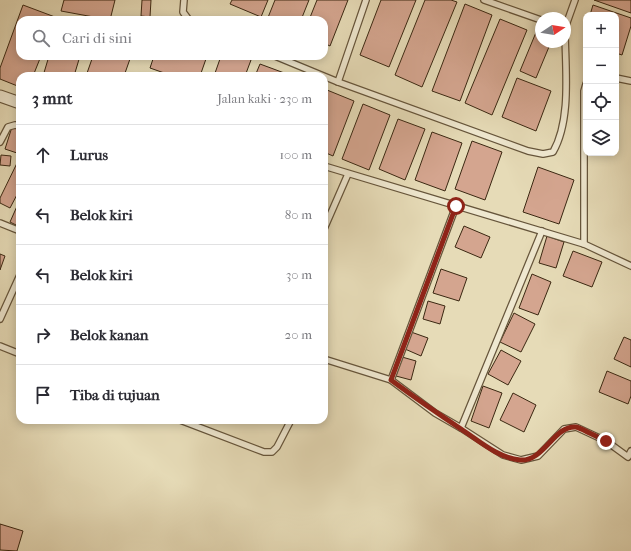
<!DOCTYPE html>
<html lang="id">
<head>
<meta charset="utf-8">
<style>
  :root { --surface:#fff; --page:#f7f7f7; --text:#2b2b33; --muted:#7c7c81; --line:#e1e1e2 }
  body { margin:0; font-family:"IM FELL French Canon",serif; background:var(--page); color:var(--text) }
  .controls { position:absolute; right:12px; top:12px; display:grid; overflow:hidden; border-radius:8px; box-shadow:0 2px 10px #0003 }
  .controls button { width:36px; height:36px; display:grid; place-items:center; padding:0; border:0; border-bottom:1px solid var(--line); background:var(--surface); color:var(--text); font:20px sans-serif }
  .compass { position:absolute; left:535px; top:12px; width:36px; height:36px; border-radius:50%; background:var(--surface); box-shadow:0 2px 10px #0003; rotate:78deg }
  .stop { position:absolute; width:12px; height:12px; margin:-9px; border:3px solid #8f2418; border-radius:50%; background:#fff }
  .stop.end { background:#8f2418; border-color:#fff; box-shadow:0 1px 4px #0008 }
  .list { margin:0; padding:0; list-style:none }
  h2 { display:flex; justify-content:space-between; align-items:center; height:52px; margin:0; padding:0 16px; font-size:17px }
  h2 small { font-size:13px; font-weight:400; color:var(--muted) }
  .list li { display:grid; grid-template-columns:26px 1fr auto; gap:12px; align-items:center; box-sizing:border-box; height:60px; padding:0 16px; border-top:1px solid var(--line) }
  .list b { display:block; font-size:15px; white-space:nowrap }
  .list em { font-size:13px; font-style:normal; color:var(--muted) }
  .icon { flex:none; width:22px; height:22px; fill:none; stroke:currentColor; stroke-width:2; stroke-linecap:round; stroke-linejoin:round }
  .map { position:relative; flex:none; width:631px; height:551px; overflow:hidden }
  .search { position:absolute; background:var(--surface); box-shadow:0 2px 10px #0003; left:16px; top:16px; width:312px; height:44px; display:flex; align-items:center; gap:10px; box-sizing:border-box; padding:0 14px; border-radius:12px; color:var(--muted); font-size:15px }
  .panel { position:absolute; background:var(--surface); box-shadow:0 2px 10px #0003; left:16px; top:72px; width:312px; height:352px; border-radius:12px }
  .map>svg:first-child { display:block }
</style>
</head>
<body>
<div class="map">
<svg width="631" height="551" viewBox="0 0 631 551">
  <rect width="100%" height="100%" fill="#e6dbb7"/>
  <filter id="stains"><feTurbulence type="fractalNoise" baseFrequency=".005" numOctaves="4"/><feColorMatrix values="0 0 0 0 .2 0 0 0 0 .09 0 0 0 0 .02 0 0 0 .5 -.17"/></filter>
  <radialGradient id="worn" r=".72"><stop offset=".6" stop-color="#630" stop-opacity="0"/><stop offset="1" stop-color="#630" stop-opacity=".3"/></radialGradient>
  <!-- building -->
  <g fill="#d4a58f" stroke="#3b2812">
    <path d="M64,0H115L110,20L61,11Z"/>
    <path d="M142,0H151L150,17L141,16Z"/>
    <path d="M232,0H268L261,17L230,4Z"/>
    <path d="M275,0H309L301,20H267Z"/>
    <path d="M317,0H348L330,46L324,43V20H309Z"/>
    <path d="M381,0H416L389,67L360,55Z"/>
    <path d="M425,0H451L457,2L422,87L395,75Z"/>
    <path d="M594,0H631V13Z"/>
    <path d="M465,4L492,15L460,101L432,91Z"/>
    <path d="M23,5L55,17L54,20H20V56H41L33,76H20V87L0,79V68Z"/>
    <path d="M593,5L631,18V26L622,55L616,53V15H590Z"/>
    <path d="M500,19L527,30L492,115L465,103Z"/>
    <path d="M537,30L541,32V42H551L536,78L520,71Z"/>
    <path d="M49,56H80L74,76H43Z"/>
    <path d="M93,56H131L124,76H86Z"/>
    <path d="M154,56H207L200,76H169L170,75L150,68Z"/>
    <path d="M221,56H239L251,60L245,76H214Z"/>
    <path d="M260,64L287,74L286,76H255Z"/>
    <path d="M517,78L551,91L536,131L502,117Z"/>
    <path d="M327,90L354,101L333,156L324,152V98Z"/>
    <path d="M363,104L390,115L369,170L342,159Z"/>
    <path d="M398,119L425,129L405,180L379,169Z"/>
    <path d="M12,127L20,130V142L17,153L5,149Z"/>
    <path d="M432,132L462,143L445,191L415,180Z"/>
    <path d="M472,141L502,152L485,200L455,189Z"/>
    <path d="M1,155L11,156L10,166L0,165Z"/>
    <path d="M20,157V189L10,208L0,203V198Z"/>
    <path d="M538,167L574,180L559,224L523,212Z"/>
    <path d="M18,204L20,205V227L10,222Z"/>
    <path d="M464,226L490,237L481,258L455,247Z"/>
    <path d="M547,236L564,242L556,268L539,263Z"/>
    <path d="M573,251L602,262L592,287L563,276Z"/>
    <path d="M0,254L5,256L0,270Z"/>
    <path d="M441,269L467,278L459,301L433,293Z"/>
    <path d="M532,274L551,282L538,315L519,308Z"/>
    <path d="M428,301L445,306L440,324L423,319Z"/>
    <path d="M514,313L535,324L521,352L500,342Z"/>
    <path d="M411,332L428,338L421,356L405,349Z"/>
    <path d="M624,337L631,340V367L614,359Z"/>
    <path d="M501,350L521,361L508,385L488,374Z"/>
    <path d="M402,357L416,361L411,380L396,376Z"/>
    <path d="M607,371L631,381V396L628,404L599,392Z"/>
    <path d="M483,386L502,393L489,428L471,421Z"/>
    <path d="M513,393L536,405L524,432L500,420Z"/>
    <path d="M0,524L23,531L17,551L0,550Z"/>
  </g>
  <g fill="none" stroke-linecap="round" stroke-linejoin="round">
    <defs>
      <g id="service">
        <path d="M184,0L183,12L189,20"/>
        <path d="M484,0L541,20"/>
        <path d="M565,28L575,0"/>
        <path d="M275,56L338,82L528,151L543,154L553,152C572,119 565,66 565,29"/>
        <path d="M616,78L631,81"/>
        <path d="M338,82L366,0"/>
        <path d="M0,142L8,127L15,125L20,126"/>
        <path d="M324,166L584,244L631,266"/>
        <path d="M0,223L20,231"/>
        <path d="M324,229L348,174"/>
        <path d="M584,244V91L586,84"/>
        <path d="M0,319L20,275"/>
        <path d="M0,346L20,354"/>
        <path d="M324,359L391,380L435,413L461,428L542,231"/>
        <path d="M391,380L456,206"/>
        <path d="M180,420L264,452H272L277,447L291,420"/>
        <path d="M461,428L503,455L521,460L538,456L564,429L576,427L606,441L628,457L631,451"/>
      </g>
      <path id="minor" d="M0,96L20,103"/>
    </defs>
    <!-- service casing -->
    <use href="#service" stroke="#66553b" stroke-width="8"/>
    <!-- minor casing -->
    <use href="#minor" stroke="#66553b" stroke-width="13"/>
    <!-- service -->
    <use href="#service" stroke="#efe8d0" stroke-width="5.5"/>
    <!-- minor -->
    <use href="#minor" stroke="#efe8d0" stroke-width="11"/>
  </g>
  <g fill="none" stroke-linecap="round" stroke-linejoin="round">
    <!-- route -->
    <path stroke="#8f2418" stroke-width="5" d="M456,206L391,380C414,397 437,413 461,429C478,440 498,458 520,460C544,462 554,425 576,427C581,428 599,438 606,441"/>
  </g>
  <rect width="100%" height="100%" filter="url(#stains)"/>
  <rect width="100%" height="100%" fill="url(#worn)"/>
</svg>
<div class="controls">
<button>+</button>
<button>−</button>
<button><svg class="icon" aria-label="locate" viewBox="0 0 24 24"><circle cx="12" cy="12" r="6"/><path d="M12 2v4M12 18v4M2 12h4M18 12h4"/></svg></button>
<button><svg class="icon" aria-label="layers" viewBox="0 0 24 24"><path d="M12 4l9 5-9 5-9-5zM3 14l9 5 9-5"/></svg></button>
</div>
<svg class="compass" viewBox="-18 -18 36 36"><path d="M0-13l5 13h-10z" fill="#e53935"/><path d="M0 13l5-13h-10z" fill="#7c7c81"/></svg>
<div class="stop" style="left:456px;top:206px"></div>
<div class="stop end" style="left:606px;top:441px"></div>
<div class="search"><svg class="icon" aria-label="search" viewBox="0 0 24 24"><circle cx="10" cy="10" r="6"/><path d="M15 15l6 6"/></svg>Cari di sini</div>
<section class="panel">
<h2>3 mnt<small>Jalan kaki · 230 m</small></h2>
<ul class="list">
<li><svg class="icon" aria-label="ahead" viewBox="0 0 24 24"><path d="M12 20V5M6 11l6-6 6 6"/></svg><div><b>Lurus</b></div><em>100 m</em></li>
<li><svg class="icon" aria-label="left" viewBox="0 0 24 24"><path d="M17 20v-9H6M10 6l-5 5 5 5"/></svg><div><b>Belok kiri</b></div><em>80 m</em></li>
<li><svg class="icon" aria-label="left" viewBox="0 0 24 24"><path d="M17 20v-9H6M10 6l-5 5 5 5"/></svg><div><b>Belok kiri</b></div><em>30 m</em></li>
<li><svg class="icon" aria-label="right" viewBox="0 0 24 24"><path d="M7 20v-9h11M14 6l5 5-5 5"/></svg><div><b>Belok kanan</b></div><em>20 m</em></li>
<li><svg class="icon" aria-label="arrive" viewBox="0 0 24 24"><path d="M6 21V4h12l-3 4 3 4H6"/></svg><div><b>Tiba di tujuan</b></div></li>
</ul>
</section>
</div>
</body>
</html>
